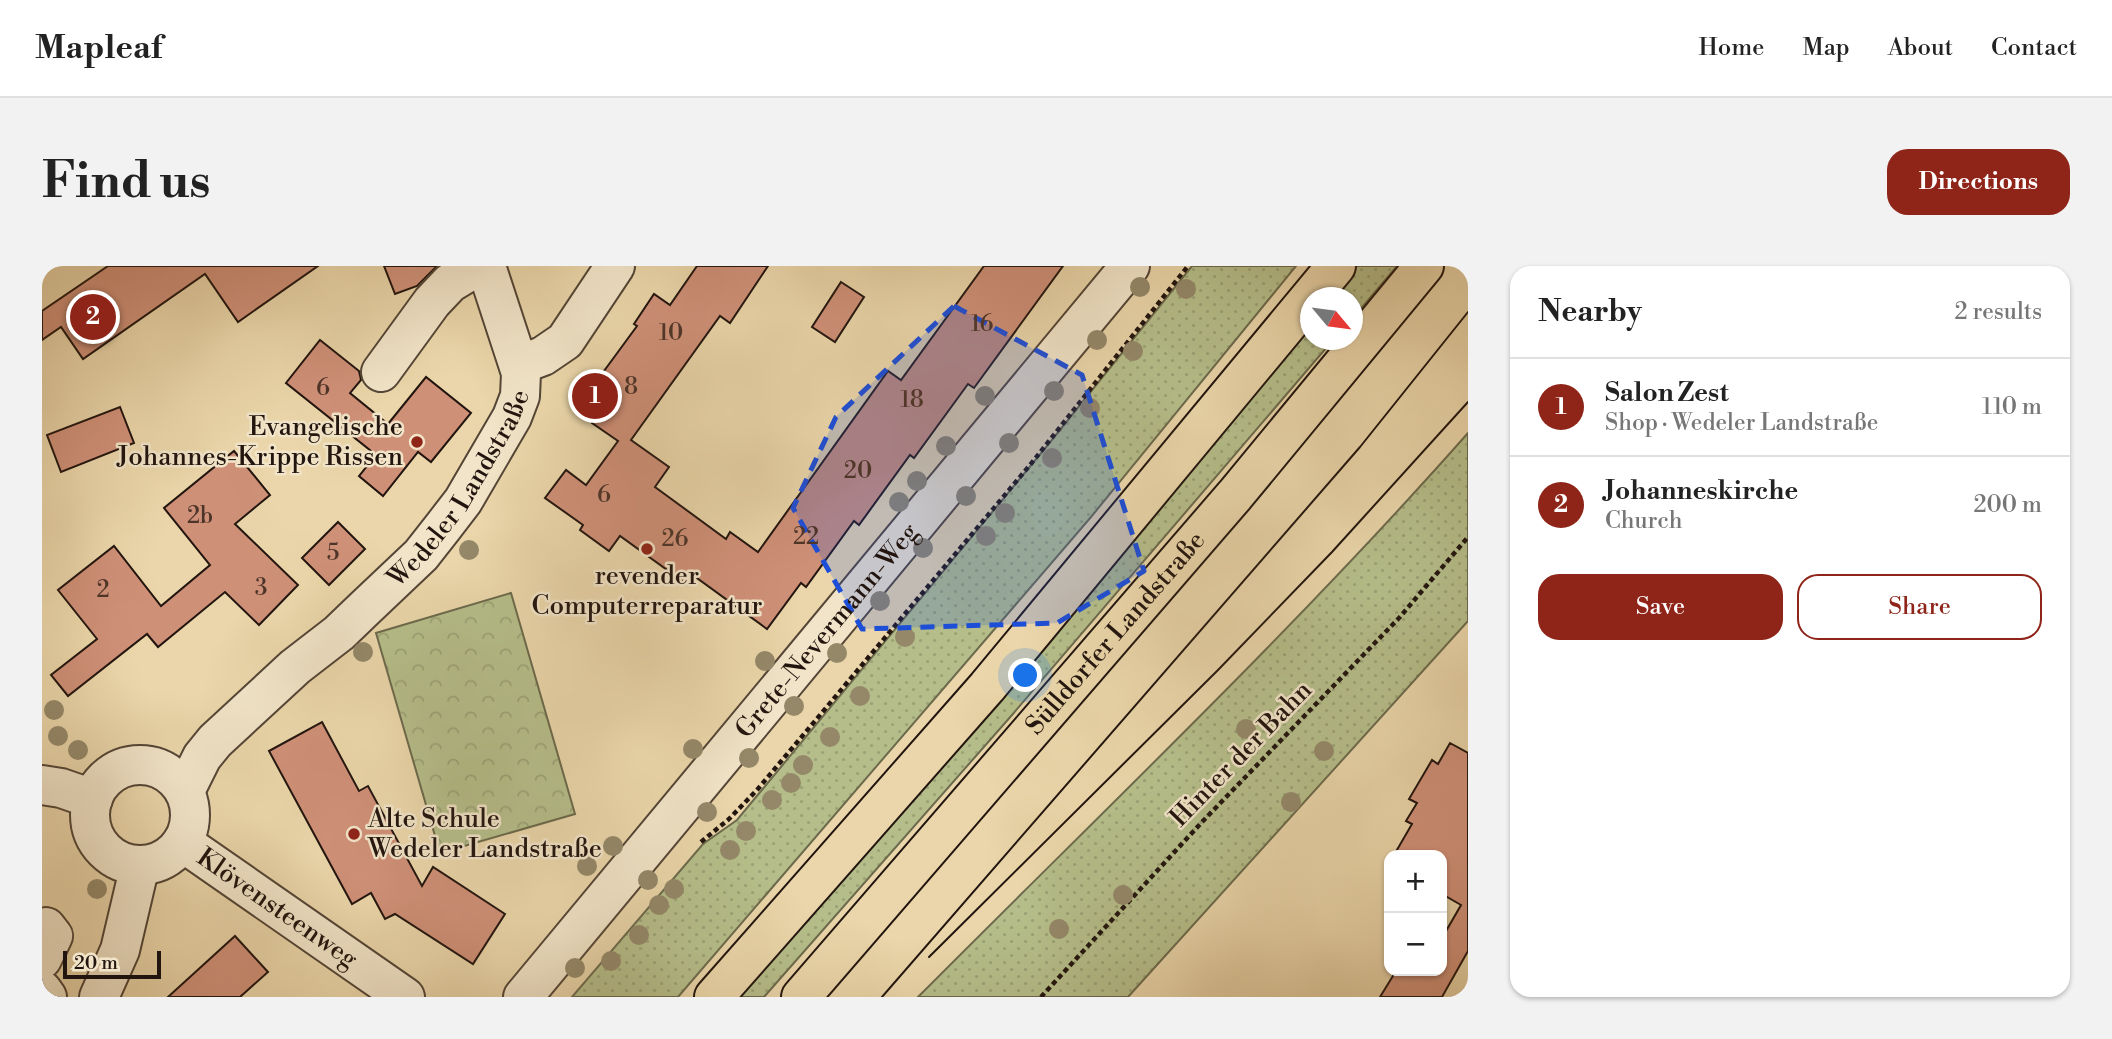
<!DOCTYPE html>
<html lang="en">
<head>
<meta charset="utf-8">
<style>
  :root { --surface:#fff; --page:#f2f2f2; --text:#222; --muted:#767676; --line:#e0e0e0; --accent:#8f2418 }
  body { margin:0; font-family:"Libre Bodoni",serif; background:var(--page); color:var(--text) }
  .controls { position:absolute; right:21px; bottom:21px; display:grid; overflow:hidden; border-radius:14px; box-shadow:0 2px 5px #0004 }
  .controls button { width:63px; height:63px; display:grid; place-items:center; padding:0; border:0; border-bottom:2px solid var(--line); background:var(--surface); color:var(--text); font:35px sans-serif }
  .compass { position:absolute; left:1258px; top:21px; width:63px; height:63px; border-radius:50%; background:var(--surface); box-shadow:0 2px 5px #0004; rotate:119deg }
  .scale { position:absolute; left:21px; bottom:18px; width:98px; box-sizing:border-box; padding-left:7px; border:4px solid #22150f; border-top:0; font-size:19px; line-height:24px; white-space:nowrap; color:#22150f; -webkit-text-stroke:5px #f1e4c8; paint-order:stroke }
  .you { position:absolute; left:984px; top:410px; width:24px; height:24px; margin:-18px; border:5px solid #fff; border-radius:50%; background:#1a73e8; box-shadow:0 0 0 10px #1a73e833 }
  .badge { display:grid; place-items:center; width:46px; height:46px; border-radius:50%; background:var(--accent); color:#fff; font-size:23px; font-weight:700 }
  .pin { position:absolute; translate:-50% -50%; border:4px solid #fff; box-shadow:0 2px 7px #0006 }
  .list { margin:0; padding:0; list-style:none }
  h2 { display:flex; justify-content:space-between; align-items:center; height:91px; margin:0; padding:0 28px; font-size:30px }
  h2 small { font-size:23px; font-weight:400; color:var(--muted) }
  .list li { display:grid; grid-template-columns:46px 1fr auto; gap:21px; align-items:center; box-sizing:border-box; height:98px; padding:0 28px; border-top:2px solid var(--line) }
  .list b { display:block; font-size:26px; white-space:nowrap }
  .list p { margin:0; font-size:23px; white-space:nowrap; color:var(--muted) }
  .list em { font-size:23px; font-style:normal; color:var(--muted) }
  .actions { display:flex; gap:14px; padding:21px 28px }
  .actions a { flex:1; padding:16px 0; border:2px solid var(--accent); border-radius:21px; text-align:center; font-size:24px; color:var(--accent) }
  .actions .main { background:var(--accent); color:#fff }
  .map { position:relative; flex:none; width:1426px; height:731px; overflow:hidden; border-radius:21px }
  header { display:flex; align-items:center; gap:42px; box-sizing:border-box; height:98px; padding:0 35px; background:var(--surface); border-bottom:2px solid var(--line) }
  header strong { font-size:33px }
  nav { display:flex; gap:38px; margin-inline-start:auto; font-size:24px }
  .intro { display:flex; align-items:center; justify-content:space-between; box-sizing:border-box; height:168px; padding:0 42px }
  h1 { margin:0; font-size:49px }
  .button { padding:18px 32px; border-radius:21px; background:var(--accent); color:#fff; font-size:24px; font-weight:700 }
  main { display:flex; gap:42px; padding:0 42px }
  aside { flex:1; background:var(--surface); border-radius:21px; box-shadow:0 2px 5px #0004 }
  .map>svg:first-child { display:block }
</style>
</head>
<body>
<header>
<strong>Mapleaf</strong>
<nav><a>Home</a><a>Map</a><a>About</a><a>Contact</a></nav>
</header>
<div class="intro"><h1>Find us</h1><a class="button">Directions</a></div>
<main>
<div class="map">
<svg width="1426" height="731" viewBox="0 0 1426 731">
  <defs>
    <pattern id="grass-dots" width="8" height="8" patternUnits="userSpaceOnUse" patternTransform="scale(1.75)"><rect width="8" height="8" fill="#b5be8a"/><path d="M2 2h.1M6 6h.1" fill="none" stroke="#9ba276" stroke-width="1.8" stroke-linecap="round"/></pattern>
    <pattern id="forest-crowns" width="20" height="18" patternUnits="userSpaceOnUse" patternTransform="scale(1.75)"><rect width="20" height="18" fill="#b5be8a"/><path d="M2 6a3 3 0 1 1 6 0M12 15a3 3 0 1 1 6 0" fill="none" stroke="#9ba276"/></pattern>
  </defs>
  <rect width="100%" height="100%" fill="#ead6aa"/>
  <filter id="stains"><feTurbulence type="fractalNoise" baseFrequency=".00286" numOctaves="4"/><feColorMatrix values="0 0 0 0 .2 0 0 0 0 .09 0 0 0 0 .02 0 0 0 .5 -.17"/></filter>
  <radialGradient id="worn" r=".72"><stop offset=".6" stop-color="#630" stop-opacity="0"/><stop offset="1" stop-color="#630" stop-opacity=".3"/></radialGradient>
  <!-- grass -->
  <g fill="url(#grass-dots)" stroke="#6c6a4c" stroke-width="2">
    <path d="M1150,0H1254L1049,251L636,731H530L661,578L695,554L1005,180Z"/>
    <path d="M1312,0H1355L1311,52L1310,32H1287Z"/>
    <path d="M1268,55V74H1291L970,449L722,731H693Z"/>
    <path d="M1426,167V355L1086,731H876C1061,545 1252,364 1426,167Z"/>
  </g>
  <!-- forest -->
  <path fill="url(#forest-crowns)" stroke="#6c6a4c" stroke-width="2" d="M469,327L533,548L398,587L334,367Z"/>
  <!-- building -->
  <g fill="#cf9078" stroke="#22150f" stroke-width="2">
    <path d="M66,0H276L196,56L163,8L41,93L19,61L0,74V45Z"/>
    <path d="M342,0H395L375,20L353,28Z"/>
    <path d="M655,0H726L688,57L678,50L589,174L627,201L613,221L684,273L688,266L716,286L846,105L859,114L942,0H1021L932,122L926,118L872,192L868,189L817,259L812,255L764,321L759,317L725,363L652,310L646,319L578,270L567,285L538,264L541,259L503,232L524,204L544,219L576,175L550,157L557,147L540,135L595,60L592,58L612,28L628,39Z"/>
    <path d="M799,16L822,31L793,76L770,61Z"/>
    <path d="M278,74L317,105L319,114L308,127L346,158L384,111L429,147L389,196L376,186L341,230L317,210L334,189L244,117Z"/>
    <path d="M78,141L92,177L19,206L5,169Z"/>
    <path d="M192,185L228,229L193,258L256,319L217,359L183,326L116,381L105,368L26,430L9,409L55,373L16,324L72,280L119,340L168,299L122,242Z"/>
    <path d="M296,256L323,283L287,319L260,292Z"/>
    <path d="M280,456L317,525L326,520L380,620L391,601L463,648L431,698L353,648L343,653L329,627L310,638L227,485Z"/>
    <path d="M1408,477L1426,487V685L1400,731H1338L1354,705H1400V672L1419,639L1400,628V589H1352L1370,558L1364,555L1375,537L1367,533L1390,494L1396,498Z"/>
    <path d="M193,670L226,706L198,731H126Z"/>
  </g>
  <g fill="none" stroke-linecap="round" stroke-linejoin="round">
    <defs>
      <g id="minor">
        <path d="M477,99L501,90L523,75L573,0"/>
        <path d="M339,106L390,36L408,17L436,0"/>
        <circle cx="98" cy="549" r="50"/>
        <path d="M0,519L19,522L51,533"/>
        <path id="s1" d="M143,525L160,491L173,475L253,401L297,367L322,343L379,289L401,261L421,235L470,151L478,130L479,107L444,0"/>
        <path id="s2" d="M140,576L363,731"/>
        <path d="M0,693L11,670L4,661"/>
        <path d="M0,724L5,731"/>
        <path d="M57,731L78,684L98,599"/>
        <path id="s3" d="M481,731L1088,0"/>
      </g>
      <g id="highway">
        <path d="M672,731L945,421L1294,0"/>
        <path id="s4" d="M759,731L1193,229L1382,0"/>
      </g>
    </defs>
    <!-- minor casing -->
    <use href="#minor" stroke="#544536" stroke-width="42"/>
    <!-- highway casing -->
    <use href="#highway" stroke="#22150f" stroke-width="42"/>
    <!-- path -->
    <g stroke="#22150f" stroke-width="4.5" stroke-dasharray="5 3.5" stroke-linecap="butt">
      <path d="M659,576L687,553L715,524L988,199L1146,0"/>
      <path d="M999,731L1160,556L1357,352L1426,271"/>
    </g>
    <!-- minor -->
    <use href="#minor" stroke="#f1e4c8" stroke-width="38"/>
    <!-- highway -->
    <use href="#highway" stroke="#ead6aa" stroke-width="38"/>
    <!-- tram -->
    <g stroke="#22150f" stroke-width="2">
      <path d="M887,691L1176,404L1290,286L1426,136"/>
      <path d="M840,731L1318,181L1426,46"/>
    </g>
  </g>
  <!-- trees -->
  <g fill="#948869">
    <circle cx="1098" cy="21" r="10"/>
    <circle cx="1144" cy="23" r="10"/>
    <circle cx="1055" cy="74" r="10"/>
    <circle cx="1091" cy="85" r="10"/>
    <circle cx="1012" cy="125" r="10"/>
    <circle cx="943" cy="130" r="10"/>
    <circle cx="1048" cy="142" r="10"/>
    <circle cx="967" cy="177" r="10"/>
    <circle cx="904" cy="180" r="10"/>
    <circle cx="1010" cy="192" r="10"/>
    <circle cx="875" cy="215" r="10"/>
    <circle cx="924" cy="230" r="10"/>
    <circle cx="857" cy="236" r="10"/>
    <circle cx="963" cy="247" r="10"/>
    <circle cx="944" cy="270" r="10"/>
    <circle cx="881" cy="282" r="10"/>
    <circle cx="427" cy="284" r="10"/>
    <circle cx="838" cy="335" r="10"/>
    <circle cx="863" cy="371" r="10"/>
    <circle cx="321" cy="386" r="10"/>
    <circle cx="795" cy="387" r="10"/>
    <circle cx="723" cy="395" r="10"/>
    <circle cx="818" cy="430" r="10"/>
    <circle cx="752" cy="440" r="10"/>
    <circle cx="12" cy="444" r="10"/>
    <circle cx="1204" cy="463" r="10"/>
    <circle cx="16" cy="470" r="10"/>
    <circle cx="788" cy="471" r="10"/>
    <circle cx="651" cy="483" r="10"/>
    <circle cx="36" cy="484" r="10"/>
    <circle cx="1282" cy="485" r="10"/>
    <circle cx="707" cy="492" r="10"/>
    <circle cx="761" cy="499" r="10"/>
    <circle cx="749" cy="517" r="10"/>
    <circle cx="730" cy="534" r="10"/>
    <circle cx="1249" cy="536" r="10"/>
    <circle cx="665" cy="546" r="10"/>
    <circle cx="704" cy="565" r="10"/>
    <circle cx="571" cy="580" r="10"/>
    <circle cx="688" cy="584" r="10"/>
    <circle cx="545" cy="600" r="10"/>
    <circle cx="606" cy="614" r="10"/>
    <circle cx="55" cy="623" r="10"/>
    <circle cx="632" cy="623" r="10"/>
    <circle cx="1081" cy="629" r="10"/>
    <circle cx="617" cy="639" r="10"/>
    <circle cx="1017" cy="663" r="10"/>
    <circle cx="597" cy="669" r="10"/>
    <circle cx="569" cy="695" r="10"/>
    <circle cx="533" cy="702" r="10"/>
  </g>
  <!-- marked area -->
  <path fill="#1d4ed8" fill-opacity="0.2" stroke="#1d4ed8" stroke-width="5" stroke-dasharray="14 9" stroke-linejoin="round" d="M912,40L1040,109L1102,305L1015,357L820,363L751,242L794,151Z"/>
  <!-- markers -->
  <g fill="#8f2418" stroke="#f1e4c8" stroke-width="2.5">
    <circle cx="375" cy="176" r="7"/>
    <circle cx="605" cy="283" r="7"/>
    <circle cx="312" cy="568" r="7"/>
  </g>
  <g text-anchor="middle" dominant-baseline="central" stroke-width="5" stroke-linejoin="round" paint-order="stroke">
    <!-- number labels -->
    <g font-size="23" fill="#4d3429">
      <text x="940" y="58">16</text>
      <text x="629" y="67">10</text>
      <text x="589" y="121">8</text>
      <text x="281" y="122">6</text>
      <text x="870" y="134">18</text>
      <text x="816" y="205">20</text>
      <text x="562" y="229">6</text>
      <text x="158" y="250">2b</text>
      <text x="764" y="271">22</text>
      <text x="633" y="273">26</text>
      <text x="291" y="287">5</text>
      <text x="219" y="322">3</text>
      <text x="61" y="324">2</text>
    </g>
    <!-- poi labels -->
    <g font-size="26" fill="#22150f" stroke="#f1e4c8" text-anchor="end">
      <text x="361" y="161">Evangelische<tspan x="361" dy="30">Johannes-Krippe Rissen</tspan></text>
      <text x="605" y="310" text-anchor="middle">revender<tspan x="605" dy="30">Computerreparatur</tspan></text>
      <text x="326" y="553" text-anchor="start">Alte Schule<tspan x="326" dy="30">Wedeler Landstraße</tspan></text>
    </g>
    <!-- street labels -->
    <g font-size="26" fill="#22150f" stroke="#f1e4c8">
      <text stroke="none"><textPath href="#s1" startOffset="413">Wedeler Landstraße</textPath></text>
      <text stroke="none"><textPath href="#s3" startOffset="476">Grete-Nevermann-Weg</textPath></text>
      <text stroke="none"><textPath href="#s4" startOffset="481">Sülldorfer Landstraße</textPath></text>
      <text transform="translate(1199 488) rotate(-46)">Hinter der Bahn</text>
      <text stroke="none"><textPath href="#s2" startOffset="116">Klövensteenweg</textPath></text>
    </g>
  </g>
  <rect width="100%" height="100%" filter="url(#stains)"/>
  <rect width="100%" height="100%" fill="url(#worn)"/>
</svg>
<div class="controls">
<button>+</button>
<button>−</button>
</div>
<svg class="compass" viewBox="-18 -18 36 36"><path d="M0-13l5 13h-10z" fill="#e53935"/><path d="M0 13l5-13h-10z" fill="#767676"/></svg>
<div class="scale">20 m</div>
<div class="you"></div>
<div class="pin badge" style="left:553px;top:130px">1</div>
<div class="pin badge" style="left:51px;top:51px">2</div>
</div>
<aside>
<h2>Nearby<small>2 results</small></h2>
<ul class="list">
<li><span class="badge">1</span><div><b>Salon Zest</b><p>Shop · Wedeler Landstraße</p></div><em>110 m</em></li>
<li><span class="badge">2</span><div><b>Johanneskirche</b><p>Church</p></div><em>200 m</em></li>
</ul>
<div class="actions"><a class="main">Save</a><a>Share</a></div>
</aside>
</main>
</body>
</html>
